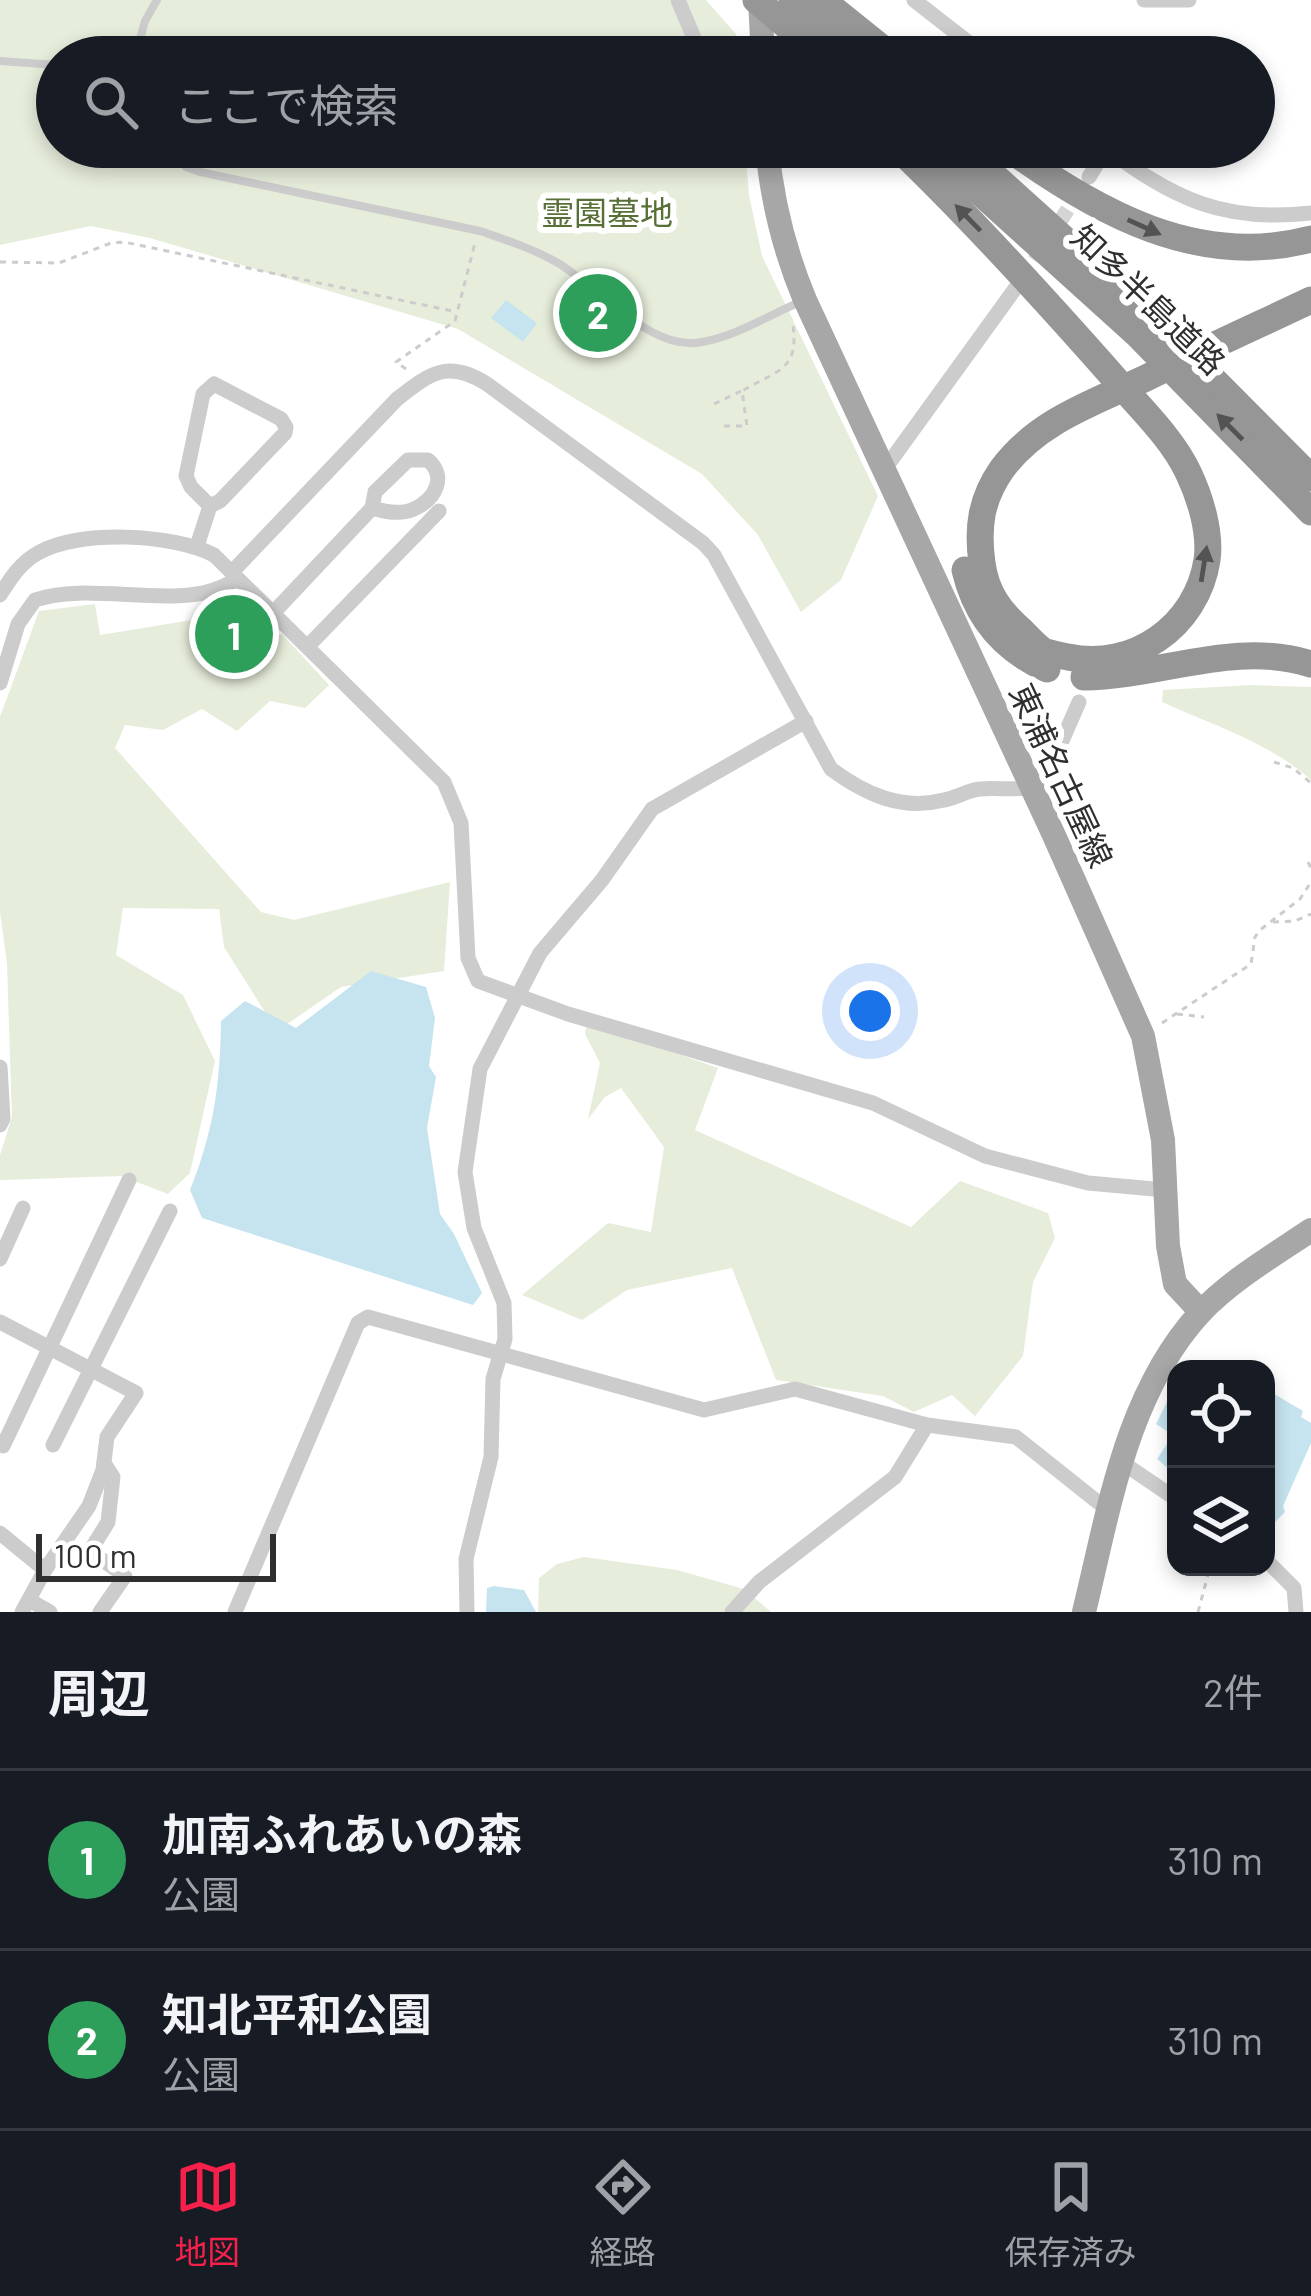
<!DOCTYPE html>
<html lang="ja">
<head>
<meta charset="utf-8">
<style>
  :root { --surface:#171b24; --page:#20242c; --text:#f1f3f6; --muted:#9ea1a6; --line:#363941; --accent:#f6214a }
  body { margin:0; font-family:Barlow,"Noto Sans JP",sans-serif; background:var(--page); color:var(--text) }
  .controls { position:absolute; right:36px; bottom:36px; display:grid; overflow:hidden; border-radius:24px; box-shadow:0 6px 18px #0003 }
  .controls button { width:108px; height:108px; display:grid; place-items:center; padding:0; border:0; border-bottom:3px solid var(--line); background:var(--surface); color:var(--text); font:60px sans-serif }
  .scale { position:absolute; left:36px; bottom:30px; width:240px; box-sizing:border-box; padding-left:12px; border:6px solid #2f2f2f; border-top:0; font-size:33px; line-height:42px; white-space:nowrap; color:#2f2f2f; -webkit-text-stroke:9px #fff; paint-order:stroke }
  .you { position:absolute; left:870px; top:1011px; width:42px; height:42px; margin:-30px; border:9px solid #fff; border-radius:50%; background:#1a73e8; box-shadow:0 0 0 18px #1a73e833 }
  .badge { display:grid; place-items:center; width:78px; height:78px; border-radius:50%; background:var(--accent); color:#fff; font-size:39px; font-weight:700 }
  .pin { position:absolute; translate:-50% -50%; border:6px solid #fff; box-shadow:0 3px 12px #0006 }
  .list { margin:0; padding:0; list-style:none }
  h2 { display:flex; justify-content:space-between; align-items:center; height:156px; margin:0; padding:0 48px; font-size:51px }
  h2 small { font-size:39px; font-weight:400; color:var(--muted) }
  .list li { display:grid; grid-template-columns:78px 1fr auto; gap:36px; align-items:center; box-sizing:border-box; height:180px; padding:0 48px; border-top:3px solid var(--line) }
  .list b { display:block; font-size:45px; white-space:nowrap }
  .list p { margin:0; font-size:39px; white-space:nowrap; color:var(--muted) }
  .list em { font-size:39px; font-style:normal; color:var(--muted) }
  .icon { flex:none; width:66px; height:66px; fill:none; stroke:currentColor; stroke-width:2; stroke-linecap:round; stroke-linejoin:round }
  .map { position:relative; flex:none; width:1311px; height:1612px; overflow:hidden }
  .search { position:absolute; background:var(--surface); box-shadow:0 6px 18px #0003; left:36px; right:36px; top:36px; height:132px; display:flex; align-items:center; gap:30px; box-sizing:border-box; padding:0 42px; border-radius:66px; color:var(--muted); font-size:45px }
  .sheet { height:516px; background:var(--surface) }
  nav { display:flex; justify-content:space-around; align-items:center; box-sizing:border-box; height:168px; border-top:3px solid var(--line); background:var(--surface); font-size:33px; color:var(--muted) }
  nav a { display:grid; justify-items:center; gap:6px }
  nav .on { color:var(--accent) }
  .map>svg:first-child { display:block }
</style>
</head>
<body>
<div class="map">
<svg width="1311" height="1612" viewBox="0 0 1311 1612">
  <rect width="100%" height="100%" fill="#fff"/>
  <!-- green -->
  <g fill="#e7eddb">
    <path d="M0,0H706L736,34L738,57H57V147H745L749,195L762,256L878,496L841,580L801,612L758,535L702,474L458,329L150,238L91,226L0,245Z"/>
    <path d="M95,604L100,635L192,620L194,628L227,620L234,606L257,619L274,637L282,634L329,685L305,708L270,701L237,731L202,709L163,730L125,725L115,748L261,912L294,920L450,882L444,971L341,987L277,1031L224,947L219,909L123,908L116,955L183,995L215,1061L190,1173L168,1194L121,1176L0,1180V1155L12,1117L7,964L0,912V717L39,611Z"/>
    <path d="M1251,685L1311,687V780C1269,742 1212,725 1162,702L1163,690Z"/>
    <path d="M587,1022L718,1068L695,1130L911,1227L960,1181L1048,1213L1055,1238L1033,1282L1023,1356L975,1416L952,1395L914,1412L883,1396L776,1380L732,1268L627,1290L582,1320L522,1295L608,1223L651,1232L664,1147L621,1088L605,1097L588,1119L600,1063L585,1034Z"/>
    <path d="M584,1557L677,1570L744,1589L771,1612H538L539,1578L557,1564Z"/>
  </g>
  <!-- water -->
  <g fill="#c5e4ef">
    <path d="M506,300L537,323L523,342L491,318Z"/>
    <path d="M371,971L426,987L435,1018L429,1066L436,1077L427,1128L440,1214L454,1234L482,1293L473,1305L202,1218L190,1190C214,1130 220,1085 221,1021L245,1001L296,1028Z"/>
    <path d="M1176,1384V1475L1157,1459L1173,1435L1156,1424Z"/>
    <path d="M1266,1389L1303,1411L1301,1417L1311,1423V1443L1283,1506L1285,1512L1273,1524L1266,1520Z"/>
    <path d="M494,1586L524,1590L536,1612H486L487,1588Z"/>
  </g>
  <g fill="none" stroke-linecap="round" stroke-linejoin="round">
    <!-- street-tunnel -->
    <path stroke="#d5d5d5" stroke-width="15" stroke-dasharray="15 8" stroke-linecap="butt" d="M1022,280L1081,189"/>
    <!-- path -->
    <g stroke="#ccc" stroke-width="3" stroke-dasharray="6 6" stroke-linecap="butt">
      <path d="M0,262L59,263L111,243L124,242L457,312"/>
      <path d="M406,369L396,362L455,321L475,243"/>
      <path d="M714,404L741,391"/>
      <path d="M724,426H747L742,391C777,370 799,371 793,326"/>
      <path d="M1274,762L1293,768L1311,783"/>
      <path d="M1308,862L1311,868"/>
      <path d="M1273,922L1295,921L1311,914"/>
      <path d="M1177,1014L1204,1017"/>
      <path d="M1162,1023L1251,964L1255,937L1260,930L1300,899L1311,882"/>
      <path d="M1198,1612L1210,1567"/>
    </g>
    <!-- lane -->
    <g stroke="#ccc" stroke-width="8">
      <path d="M135,57L145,21L157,0"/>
      <path d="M0,61L57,65"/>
      <path d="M166,147L186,167L200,172L480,231C506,240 534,249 558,263C600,288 652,353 702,342C736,336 767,316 798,303"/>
    </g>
    <!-- street -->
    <g stroke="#ccc" stroke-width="15">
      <path d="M678,0L702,57"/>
      <path d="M914,0L987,57"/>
      <path d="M1144,0H1189"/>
      <path d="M722,147L742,159L768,157"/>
      <path d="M1104,147C1174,199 1223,223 1311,213"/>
      <path d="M1089,177L1106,149"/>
      <path d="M884,470L1020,282"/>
      <path d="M197,546L210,506L220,501L285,433L286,427L281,419L214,384L203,394L186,476L191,487L210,506"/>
      <path d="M232,572L397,399C430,373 448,359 487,384L703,543L714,555L831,769C865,794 901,811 944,800C956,798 968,790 980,789C1003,787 1023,793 1044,782L1079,702"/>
      <path d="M0,595C11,578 20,563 38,553C79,529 173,534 214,555L444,782L461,823L468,958L478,981L568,1014L873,1103L985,1156L1088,1183L1165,1190"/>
      <path d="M274,612L372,508L375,492L408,460H428C447,476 436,499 414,509C401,515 385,512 372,508"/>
      <path d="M308,646L439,511"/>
      <path d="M0,683L18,624L35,600C95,579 189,616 237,578"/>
      <path d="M0,1067L3,1119L0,1125"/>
      <path d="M0,1259L23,1208"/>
      <path d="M0,1322L136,1393L107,1437L103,1470L89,1506L45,1570L22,1612"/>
      <path d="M53,1445L170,1211"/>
      <path d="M3,1446L129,1180"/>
      <path d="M1120,1461L1176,1499"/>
      <path d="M0,1533L45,1570"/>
      <path d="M1266,1560L1294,1588L1296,1612"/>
      <path d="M29,1600L50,1612"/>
      <path d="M100,1612L125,1576L90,1551L108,1522L113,1477L104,1463"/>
      <path d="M235,1612L358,1323L368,1317L704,1410L795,1389L927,1425L1016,1437L1109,1511"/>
      <path d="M467,1612L466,1559L491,1457L493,1379L505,1339L504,1303L474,1228L465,1172L480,1069L540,953L602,880L652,809L806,721"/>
      <path d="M732,1612L759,1582L895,1477L927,1425"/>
    </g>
    <!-- primary -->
    <g stroke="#a7a7a7" stroke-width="24">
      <path d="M760,0L763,57"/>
      <path d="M767,147C772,201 784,250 805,300L1053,833L1143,1036L1163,1140L1168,1246L1175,1284L1201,1312"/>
      <path d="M1084,1612C1109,1510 1126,1394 1200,1313C1231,1280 1274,1255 1311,1230"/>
    </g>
    <!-- highway -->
    <g stroke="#969696" stroke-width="27">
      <path d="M756,0L824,57"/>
      <path d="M792,0L860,57"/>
      <path d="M822,0L893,57"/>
      <path d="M897,147C972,219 1041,295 1109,372C1135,403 1171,436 1188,472C1200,497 1211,532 1207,560C1197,626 1133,671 1068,657C1060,655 1049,654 1042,650C1035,645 1028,637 1022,631C1000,612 986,593 982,563C977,527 981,499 1002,469C1037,421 1095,402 1146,378C1201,351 1256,326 1311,300"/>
      <path d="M930,147L1138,335L1311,512"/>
      <path d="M962,147L1156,322L1311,478"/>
      <path d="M1007,147C1096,212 1198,269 1311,239"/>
      <path d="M965,570C976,617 1002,649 1047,669"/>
      <path d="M1084,677C1162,676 1234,640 1311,664"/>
    </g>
  </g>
  <!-- one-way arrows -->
  <defs><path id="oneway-solid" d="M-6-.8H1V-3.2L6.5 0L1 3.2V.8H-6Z" transform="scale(3)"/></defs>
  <g fill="#535353">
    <use href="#oneway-solid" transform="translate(968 218) rotate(-134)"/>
    <use href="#oneway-solid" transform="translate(1144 227) rotate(24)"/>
    <use href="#oneway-solid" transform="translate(1230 427) rotate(-135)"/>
    <use href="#oneway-solid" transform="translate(1204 564) rotate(-81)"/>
  </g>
  <g text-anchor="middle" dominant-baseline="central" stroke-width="12" stroke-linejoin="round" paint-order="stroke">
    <!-- park labels -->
    <g font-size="33" fill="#586f38" stroke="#fff">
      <text x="607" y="212">霊園墓地</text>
    </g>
    <!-- street labels -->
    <g font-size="33" fill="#2f2f2f" stroke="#fff">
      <text transform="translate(1149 299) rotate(44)">知多半島道路</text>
      <text transform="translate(1062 775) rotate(65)">東浦名古屋線</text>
    </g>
  </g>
</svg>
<div class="controls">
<button><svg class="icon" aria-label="locate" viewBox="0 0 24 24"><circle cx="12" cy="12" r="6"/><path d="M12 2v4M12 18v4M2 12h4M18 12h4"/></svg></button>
<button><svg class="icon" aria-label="layers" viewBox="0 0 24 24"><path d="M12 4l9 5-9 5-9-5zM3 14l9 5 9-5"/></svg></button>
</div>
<div class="scale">100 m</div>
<div class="you"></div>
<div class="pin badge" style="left:234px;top:634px;background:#2e9e5b">1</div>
<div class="pin badge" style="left:598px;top:313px;background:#2e9e5b">2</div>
<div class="search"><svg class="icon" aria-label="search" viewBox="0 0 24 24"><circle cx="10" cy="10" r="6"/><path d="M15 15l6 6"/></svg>ここで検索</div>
</div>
<section class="sheet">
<h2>周辺<small>2件</small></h2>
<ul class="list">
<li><span class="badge" style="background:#2e9e5b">1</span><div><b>加南ふれあいの森</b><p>公園</p></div><em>310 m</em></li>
<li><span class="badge" style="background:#2e9e5b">2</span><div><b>知北平和公園</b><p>公園</p></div><em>310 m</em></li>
</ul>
</section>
<nav>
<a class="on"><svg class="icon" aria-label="map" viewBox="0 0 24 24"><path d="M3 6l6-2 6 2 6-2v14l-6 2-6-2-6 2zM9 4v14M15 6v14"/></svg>地図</a>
<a><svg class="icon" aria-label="directions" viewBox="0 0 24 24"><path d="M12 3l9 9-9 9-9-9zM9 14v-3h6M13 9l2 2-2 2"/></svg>経路</a>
<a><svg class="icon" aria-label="saved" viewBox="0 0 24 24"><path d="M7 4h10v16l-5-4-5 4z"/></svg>保存済み</a>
</nav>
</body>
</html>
